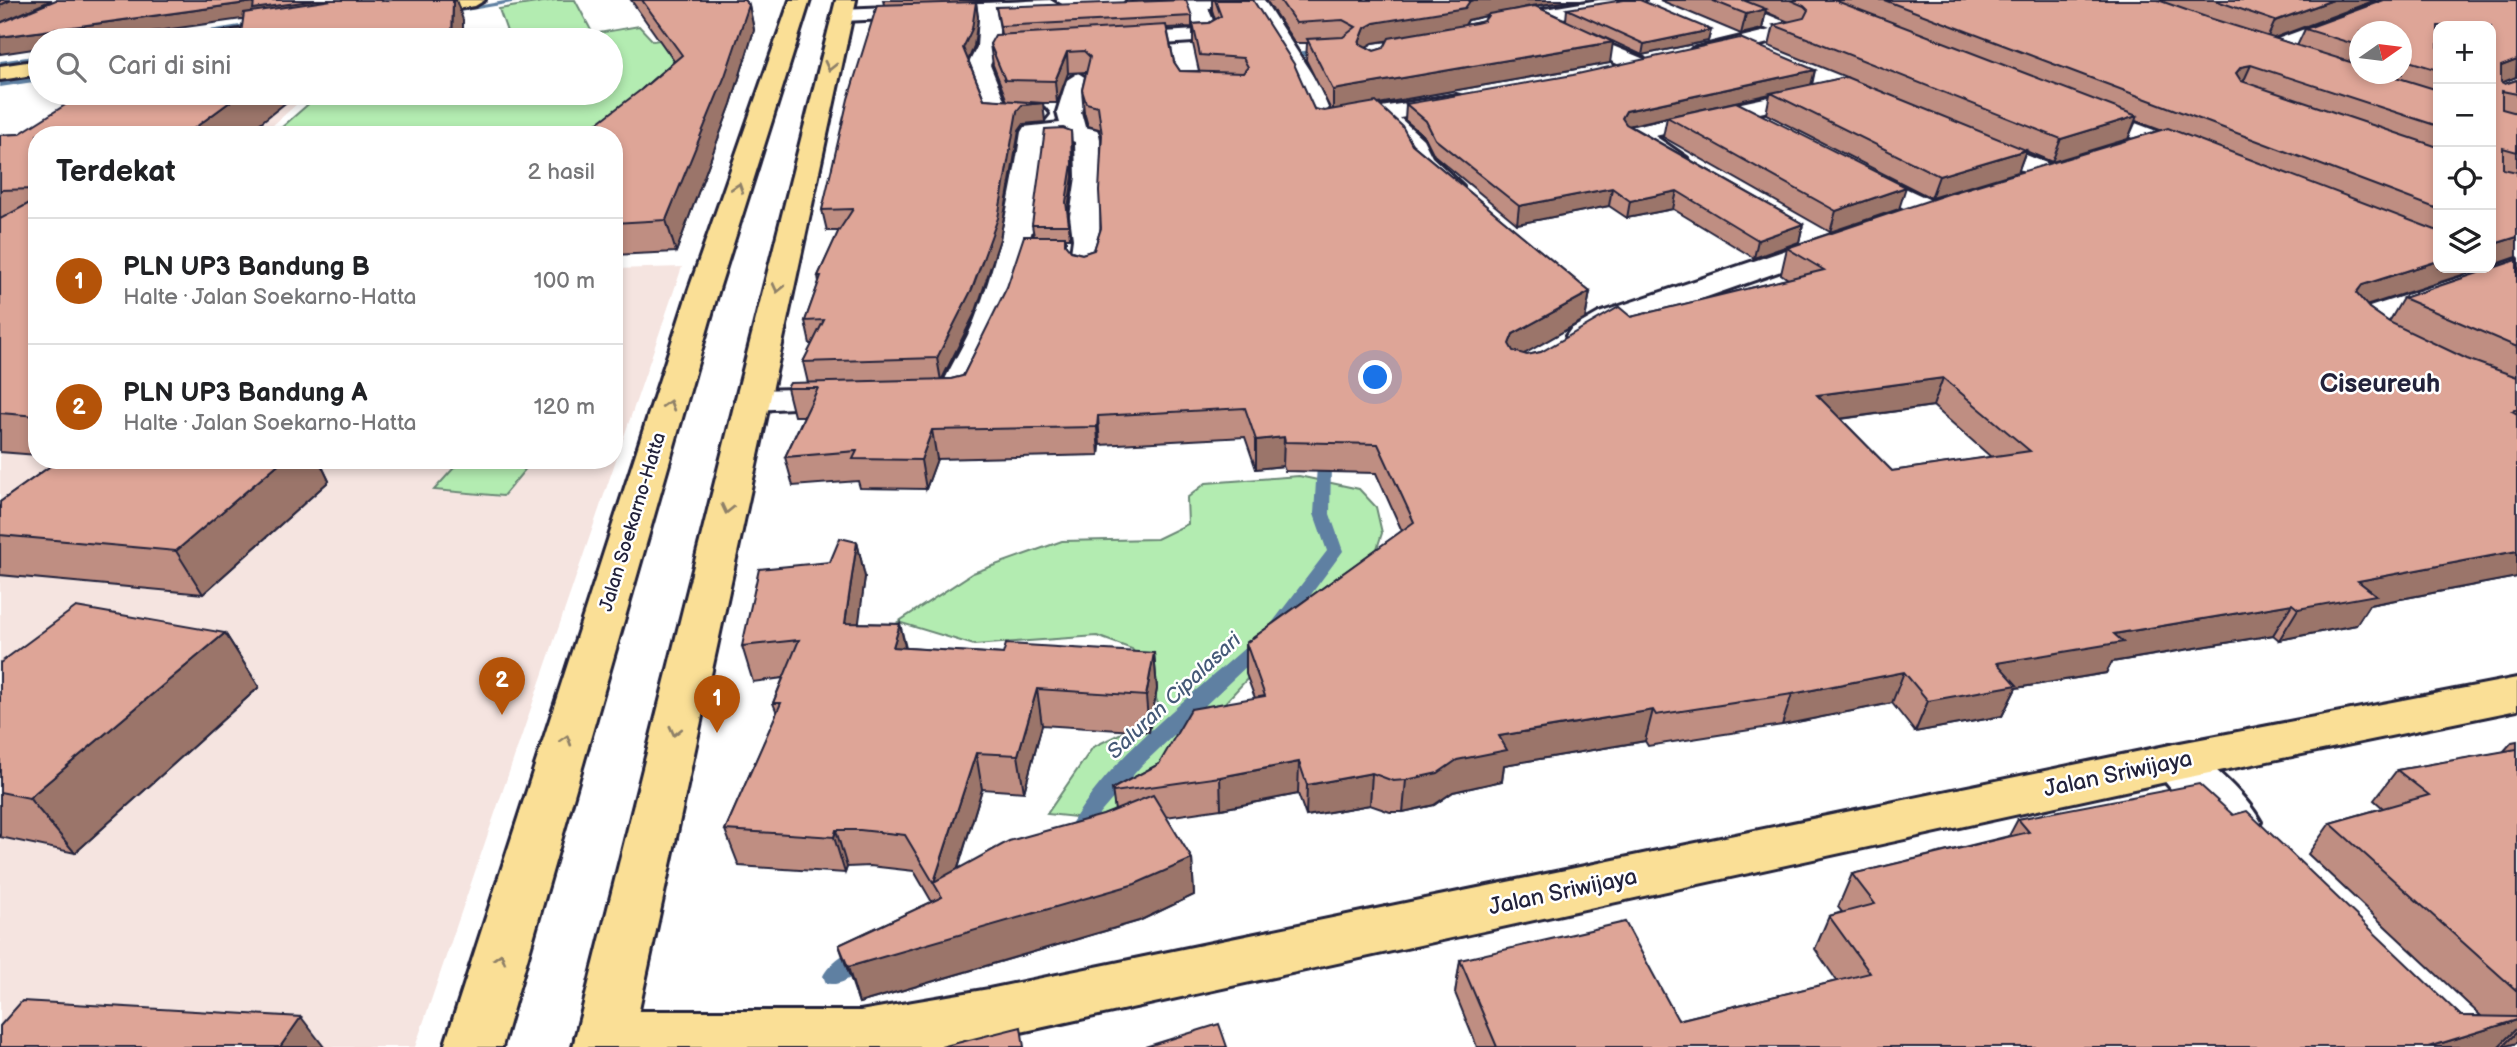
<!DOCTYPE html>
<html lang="id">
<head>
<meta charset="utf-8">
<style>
  :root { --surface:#fff; --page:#f6f6f6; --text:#202124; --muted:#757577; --line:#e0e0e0; --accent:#b45309 }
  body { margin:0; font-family:"Balsamiq Sans",sans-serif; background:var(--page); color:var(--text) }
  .controls { position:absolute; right:21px; top:21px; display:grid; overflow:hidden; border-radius:14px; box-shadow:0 4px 10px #0003 }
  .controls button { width:63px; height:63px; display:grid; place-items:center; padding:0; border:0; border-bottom:2px solid var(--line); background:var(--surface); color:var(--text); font:35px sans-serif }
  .compass { position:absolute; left:2349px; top:21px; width:63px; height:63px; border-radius:50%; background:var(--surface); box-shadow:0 4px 10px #0003; rotate:76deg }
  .you { position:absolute; left:1376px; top:378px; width:24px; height:24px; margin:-18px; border:5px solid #fff; border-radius:50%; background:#1a73e8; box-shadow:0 0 0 10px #1a73e833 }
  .badge { display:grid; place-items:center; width:46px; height:46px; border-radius:50%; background:var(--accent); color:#fff; font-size:23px; font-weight:700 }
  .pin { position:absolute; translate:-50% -58px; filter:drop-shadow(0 2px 4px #0008) }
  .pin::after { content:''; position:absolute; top:37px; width:24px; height:21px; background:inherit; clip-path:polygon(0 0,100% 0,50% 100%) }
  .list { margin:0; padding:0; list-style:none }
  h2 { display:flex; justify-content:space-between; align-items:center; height:91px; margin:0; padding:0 28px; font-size:30px }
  h2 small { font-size:23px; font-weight:400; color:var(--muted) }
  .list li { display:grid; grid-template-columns:46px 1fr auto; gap:21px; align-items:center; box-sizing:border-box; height:126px; padding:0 28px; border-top:2px solid var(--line) }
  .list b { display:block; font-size:26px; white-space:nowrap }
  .list p { margin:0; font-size:23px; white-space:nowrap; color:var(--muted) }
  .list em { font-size:23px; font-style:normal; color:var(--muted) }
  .icon { flex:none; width:38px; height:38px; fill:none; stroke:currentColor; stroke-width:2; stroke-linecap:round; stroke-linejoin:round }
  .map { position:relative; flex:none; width:2517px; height:1047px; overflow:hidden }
  .search { position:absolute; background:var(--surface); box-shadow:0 4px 10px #0003; left:28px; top:28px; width:595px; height:77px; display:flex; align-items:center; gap:18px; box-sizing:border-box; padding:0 24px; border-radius:38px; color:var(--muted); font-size:26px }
  .panel { position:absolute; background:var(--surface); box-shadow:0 4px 10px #0003; left:28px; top:126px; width:595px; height:343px; border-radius:28px }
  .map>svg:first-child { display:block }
</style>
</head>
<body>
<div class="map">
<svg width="2517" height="1047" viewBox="0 0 2517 1047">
  <rect width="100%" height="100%" fill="#fff"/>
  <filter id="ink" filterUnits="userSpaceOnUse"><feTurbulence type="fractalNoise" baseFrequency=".0143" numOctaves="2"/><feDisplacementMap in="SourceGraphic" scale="14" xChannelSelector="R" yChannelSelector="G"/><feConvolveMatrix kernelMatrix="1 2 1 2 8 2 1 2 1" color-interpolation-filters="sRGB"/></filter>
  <g filter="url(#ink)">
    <!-- built -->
    <path fill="#f5e4e0" d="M308,94L262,135H37V460H614V269L682,267L415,1047H3L0,1037V141L70,126Z"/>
    <!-- green -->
    <g fill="#b3ecb1" stroke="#6a8776" stroke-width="2">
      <path d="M555,0H575L593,34L639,26L653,41L730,29L614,135H273L321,93H611V40H510L499,9Z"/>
      <path d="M461,460H533L503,496L434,490Z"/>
      <path d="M1299,476L1359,489L1376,507L1382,533L1373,561L1324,597L1114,821L1047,814L1093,747L1162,713L1141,662L1132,649L1097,636L974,645L898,622L973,573L1062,541L1157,539L1188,524L1187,498L1206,483Z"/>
    </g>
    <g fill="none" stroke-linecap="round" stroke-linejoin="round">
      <!-- stream -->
      <g fill="#5f80a2" fill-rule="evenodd">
        <path d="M510,0H530L442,15L438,13Z"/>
        <path d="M264,21L267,22V26L168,40H148Z"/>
        <path d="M1328,50L1332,53L1331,55L1285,58L1279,62L1275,59L1282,52Z"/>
        <path d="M40,55V61L0,67V61Z"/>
        <path d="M40,75V81L0,87V81Z"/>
        <path d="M1335,452L1342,456L1331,466L1330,514L1343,551L1284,631H1272L1269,627L1272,623L1327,551L1314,514L1317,465L1330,453Z"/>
        <path d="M1262,636L1268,638L1271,642L1268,646L1141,766L1096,818L1079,846L1072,848L1065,846L1062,840C1105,758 1189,699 1256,638Z"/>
        <path d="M861,945L869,948L872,955C865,969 842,989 826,983L823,976C829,963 848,950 861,945Z"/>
      </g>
      <defs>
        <g id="minor">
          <path d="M1050,0L1060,6L1057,10L999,14V47L990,65L1007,107L1044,109L1048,114L1044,119C1028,123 1007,123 991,119C979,102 974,84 968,65L977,47L979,15L842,21L832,15L842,9Z"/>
          <path d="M1264,0L1318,84L1331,115L1456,95L1464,97L1468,102L1464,107L1400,118L1423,139L1432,157L1463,186L1459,192H1441L1412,166L1403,147L1376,122L1323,131L1314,129L1296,84L1248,6L1208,8L1219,35L1209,41L1116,47L1105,41L1116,35L1196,30L1188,9L1134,11L1124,5L1127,1Z"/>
          <path d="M1599,0H1645L1635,6L1502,28L1492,22L1502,16Z"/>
          <path d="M1705,0H1732L1798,27L1801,31L1798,35L1708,59H1692L1689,54L1692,49L1770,30L1708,4Z"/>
          <path d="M2384,0H2412L2409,4L2274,56H2258L2255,51L2258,46Z"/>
          <path d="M1563,25L1644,59L1647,64L1644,69H1628L1556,35L1553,31Z"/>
          <path d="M1078,73L1089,80L1081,112L1085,127L1097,130L1100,135L1099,268L1094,274L1084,277L1074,274L1069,268L1073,239L1070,216L1076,177L1075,142L1065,138L1044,139L1035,220L1006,321L987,355L974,392L963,403L951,406L911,404L906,397L911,390L942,386C952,363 966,342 975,319C999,258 1011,196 1021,132L1024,127L1060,123L1057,112L1067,80Z"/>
          <path d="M1820,86L1831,93L1828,98L1655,136L1687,158L1683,163C1665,168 1632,148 1622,133L1625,128L1634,126Z"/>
          <path d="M2085,104L2204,149L2208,154L2204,159H2186L2077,116L2073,111L2077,106Z"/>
          <path d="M1975,135L2059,168L2063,173L2059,178H2041L1966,147L1963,142L1966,137Z"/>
          <path d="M1856,165L1939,204L1943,210L1939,216H1919L1847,178L1843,173L1847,168Z"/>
          <path d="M1834,234L1844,237L1848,243L1844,249L1621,327C1604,336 1591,348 1571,343L1566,336L1571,329L1599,313Z"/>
          <path d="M2517,259V278L2381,324L2395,332L2400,339L2395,346C2376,351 2351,340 2343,321L2348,314Z"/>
          <path d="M842,388L854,391L859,398L854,405L752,410L740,407L735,400L740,393L752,390Z"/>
          <path d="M2175,744C2203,753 2247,796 2261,822L2253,836C2247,838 2239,842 2233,840C2210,835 2163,783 2151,762L2158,749Z"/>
        </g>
        <g id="major">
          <path d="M438,0H485L475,6L406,17L396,11L399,7Z"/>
          <path d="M291,22L301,28L298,32L252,40H202L213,34Z"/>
          <path d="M40,60V74L0,80V66Z"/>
          <path d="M2517,678V710L2175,780L989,1039L947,1047H580L575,1037L584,1019L604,1011H860L989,989L2175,744Z"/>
        </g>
        <g id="highway">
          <path d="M790,0H810L719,289L502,1047H444L689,289Z"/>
          <path d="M836,0H856L631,1047H573Z"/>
        </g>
      </defs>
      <!-- minor casing -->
      <use href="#minor" stroke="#22223b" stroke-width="6"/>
      <!-- major casing -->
      <use href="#major" stroke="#22223b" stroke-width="6"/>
      <!-- highway casing -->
      <use href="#highway" stroke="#22223b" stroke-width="6"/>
      <!-- minor -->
      <use href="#minor" fill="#fff" fill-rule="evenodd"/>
      <!-- major -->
      <use href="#major" fill="#fadf96" fill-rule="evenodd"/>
      <!-- highway -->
      <use href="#highway" fill="#fadf96" fill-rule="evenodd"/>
    </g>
    <!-- wall -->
    <g fill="#bf8e82" stroke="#22223b" stroke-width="2" fill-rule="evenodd">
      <path d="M631,0H744L749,5L754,30L731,104L676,252L614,255V135L642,89L674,61Z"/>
      <path d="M883,0H1027L976,2L978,18L974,46L968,60L984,99L1007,101L993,65L990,44L1001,34L996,7L1192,16V27L1167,28L1174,62L1180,71H1199L1193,44V24L1209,23L1215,19L1212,10V0H1253L1314,109L1324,111L1331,110L1306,60L1307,43H1295L1266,0H1580L1535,6L1566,20L1567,9L1711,30L1708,41L1642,55L1595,33L1610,63L1378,104L1412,144L1590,292L1585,319L1523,354L1527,355L1541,352L1631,317L1788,279L1781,274L1787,248L2160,130L2136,121L2128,139L2052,162L2026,151L2018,172L1931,198L1766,114L1770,94L1629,125L1803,224L1799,242L1754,258L1673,209L1627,218L1609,206L1517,224L1434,155L1425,137L1405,120L1406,104L1815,70L1812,85L1846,77L1769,46L1774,25L1789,22L1766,12L1762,29L1741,34L1660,0H2376L2274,38L2297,46L2305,29L2517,0V77H2516L2502,82L2505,84L2517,80V257L2491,266V26H2438V268H2484L2366,305L2369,308L2389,322L2403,298L2517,260V577L2369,605L2356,625L2279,640L2273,635L2112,662L2106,673L2016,688L2002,716L1915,732L1892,703L1782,725L1648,746L1645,741L1504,765L1502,781L1453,792L1434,805L1403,812H1390L1370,805L1306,816L1298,794L1221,809L1166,817L1192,859L1194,895L1139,921L859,1003L839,945L932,902L914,871L870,866L847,867L845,873L739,866L725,830L777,713L773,703L783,678L753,682L742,646L830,562L857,542L865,577L858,623L900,624L906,648L1003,654L1154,653L1157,689L1149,732L1042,725L1024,792L982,789L958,869L1115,811L1112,789L1159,764L1255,698L1246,674V643L1402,531L1376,473L1285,471L1283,466L1256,469L1245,437L1100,445L1099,455L937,459L926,489L860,488L858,481L793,486L785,457L804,416H794L787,388L808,383L803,362L813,344H810L805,321L819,282L818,276L839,231H827L822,210L884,5ZM1487,16L1484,21L1465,25L1468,20ZM2360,32H2402V74H2360ZM1387,41L1384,48L1374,51L1366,47L1373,43ZM1086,72L1082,90L1084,112L1088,126L1099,129L1102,144L1101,228L1094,250L1082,254L1071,251L1066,246V238H1070L1068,214L1073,177L1071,131L1032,225L1034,236L963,376L951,379H943L976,311L1000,239L1019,131L1024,124L1045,122L1043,103H1057L1068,73ZM1933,406L1991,457L1892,471L1841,419Z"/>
      <path d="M1667,117L1899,209L1830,232L1663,137Z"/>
      <path d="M19,134L37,135V455L0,452V135Z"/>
      <path d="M59,460H319L329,481L203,594L0,575V502Z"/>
      <path d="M225,633L259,687L75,853L0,837V663Z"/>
      <path d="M2517,741V1043L2504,1047H2501L2500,1045L2498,1047H1477L1455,993L1460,960L1678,1020L1837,981L1815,949L1829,916L1842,912L1838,907L1852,874L2009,836L2018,819L2233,815L2461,1016H2481L2308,854L2330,823L2383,808L2374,800L2397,770L2503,752L2512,742Z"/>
    </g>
    <!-- shaded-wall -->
    <g fill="#9b746a" stroke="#22223b" stroke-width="2">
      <path d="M11,0H52L0,23V5Z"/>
      <path d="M317,0H419L256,17L94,40H40V48L0,54V37L254,2Z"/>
      <path d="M453,0H456L463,20V40H452Z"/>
      <path d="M1473,0H1580L1531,6L1468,20L1463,28L1373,43L1364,48L1359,43L1365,28L1374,23Z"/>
      <path d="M2333,0H2376L2266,41L2275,21Z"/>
      <path d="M976,2L978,18L974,46L966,66L963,48Z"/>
      <path d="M749,5L754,30L731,104L676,252L666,220Z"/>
      <path d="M1766,9L1762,29L1741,34L1746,14Z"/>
      <path d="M1711,30L1708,41L1642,55L1644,44Z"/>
      <path d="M1613,42L1610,63L1333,112V90Z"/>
      <path d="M1067,52L1068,73L1057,103L1055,81Z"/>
      <path d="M2517,60L2516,77L2491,87L2501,66Z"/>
      <path d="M2251,65L2241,87L2236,73L2241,67Z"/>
      <path d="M1815,70L1811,85L1623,127L1622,118L1626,111Z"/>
      <path d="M242,93H298L245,135H185Z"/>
      <path d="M1043,103L1045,122L1024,124L1019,131L1000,239L976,311L941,381L937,358L1017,111L1022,105Z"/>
      <path d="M2137,116L2128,139L2052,162L2061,139Z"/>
      <path d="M1071,131L1073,177L1067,216L1066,202Z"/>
      <path d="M2026,150L2018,172L1931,198L1939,176Z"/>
      <path d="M1906,187L1899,209L1830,232L1836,211Z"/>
      <path d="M1612,188L1609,206L1517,224L1519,206Z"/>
      <path d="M1677,191L1673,209L1627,218L1630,201Z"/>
      <path d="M1803,224L1799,242L1754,258L1758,240Z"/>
      <path d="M2517,237V257L2491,266V245Z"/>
      <path d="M2438,261V268H2484L2347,312L2356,293L2362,285Z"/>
      <path d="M1590,292L1585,319L1510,362L1509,344L1513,334Z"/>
      <path d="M1943,378L1933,406L1809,423L1817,395Z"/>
      <path d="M1098,416L1100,445L1099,455L1097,427Z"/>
      <path d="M932,430L937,459L926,489L921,460Z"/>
      <path d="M1284,437L1283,466L1256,469V440Z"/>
      <path d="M283,460H319L329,481L203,594L176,551Z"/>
      <path d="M857,542L865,577L854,659L845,623Z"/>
      <path d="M2517,551V577L2369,605L2356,625L2279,640L2298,609L2358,581Z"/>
      <path d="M2292,604L2273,635L2112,662L2106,673L2016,688L2002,716L1915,732L1928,701L1997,663L2114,634Z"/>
      <path d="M900,624L908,660L893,647Z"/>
      <path d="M225,633L259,687L75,853L29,798Z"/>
      <path d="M1154,653L1157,689L1149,732L1146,696Z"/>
      <path d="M1904,672L1892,703L1782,725L1792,694Z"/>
      <path d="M1037,689L1042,725L1024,792L1018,755Z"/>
      <path d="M1653,710L1645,741L1504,765L1502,781L1453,792L1434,805L1403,812L1406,780L1499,736Z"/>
      <path d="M976,753L982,789L945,910L942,897L934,882Z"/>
      <path d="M1299,762L1298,794L1221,809L1220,777Z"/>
      <path d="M1372,773L1370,805L1306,816L1307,785Z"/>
      <path d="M836,830L847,867L845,873L834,837Z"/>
      <path d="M1192,859L1194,895L1139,921L859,1003L848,967Z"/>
      <path d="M301,1017L324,1047H280Z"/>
      <path d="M2517,1020V1028L2498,1047H2429Z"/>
      <path d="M2517,1032V1043L2502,1047Z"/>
    </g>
    <!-- building -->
    <g fill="#dea597" stroke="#22223b" stroke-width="2" fill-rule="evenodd">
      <path d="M0,0H11L0,5Z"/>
      <path d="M56,0H317L253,9L254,2L0,37V23Z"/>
      <path d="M332,0H384L383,1L391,0H453L452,40H240L244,13Z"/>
      <path d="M642,0H744L749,5L725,76L666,220L614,223V135H582L642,89L682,55Z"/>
      <path d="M1186,0L1192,16L1000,26L996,7Z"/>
      <path d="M1215,0H1253L1294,64L1314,109L1324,111L1376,102L1402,126L1412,144L1590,292L1513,334L1509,344L1513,351L1527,355L1541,352L1619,307L1631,317L1824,270L1787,248L1948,194L2168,128L2438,231V261L2362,285L2356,293L2369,308L2389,322L2467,359L2517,377V409L2512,411L2517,414V551L2358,581L2376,595L2298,609L2292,604L2114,634L2123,642L1997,663L2017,685L1928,701L1904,672L1792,694L1656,715L1653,710L1499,736L1507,750L1457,760L1438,773L1406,780L1393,781L1372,773L1307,785L1299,762L1220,777L1114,792L1112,789L1159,764L1191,709L1265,696L1246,643L1414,522L1378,444L1285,442L1284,437L1256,440L1245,408L1098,416L1097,427L932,430L921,460L853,459L857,451L785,457L818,388H787L790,383L951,379L963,376L1007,287L1024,236H1065V244L1071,251L1082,254L1094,250L1101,228L1099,191L1102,135L1098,106L1086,103L1082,90L1090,57L1084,51L1067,52L1055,81L1005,80L990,44L995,35L1166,25L1174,62L1180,71L1243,73L1248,67L1243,58L1200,55L1193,24L1209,23L1221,16ZM1943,378L2030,451L1892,471L1817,395Z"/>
      <path d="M1280,0H1473L1470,1L1465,8L1374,23L1365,28L1359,43L1374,51L1384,48L1389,38L1476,23L1484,21L1489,14L1535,6L1613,42L1333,90L1307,39L1343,37L1356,27L1343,20L1296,23Z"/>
      <path d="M1624,0H1640L1711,30L1644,44L1567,9Z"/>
      <path d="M1711,0H1743L1766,9L1746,14Z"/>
      <path d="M1790,0H1834L2137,116L2061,139L1774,25L1804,18L1808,10L1804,6Z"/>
      <path d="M1884,0H2158L2206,17L2360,65V74H2386L2438,90V126L2251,65L2241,67L2236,73L2241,81L2438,147V209Z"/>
      <path d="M2214,0H2333L2275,21Z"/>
      <path d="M2384,0H2517V60L2501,66V82L2505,84L2517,80V94L2502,91V109L2517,113V152L2503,148V169L2517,172V237L2491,245V26H2438V70L2402,59V32H2360V46L2305,29Z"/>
      <path d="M976,2L972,29L963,48L984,99L1043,103L1022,105L1017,111L998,218L972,289L937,358L803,362L824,320L805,321L821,276H818L838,232L853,209L822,210L848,99L877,5Z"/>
      <path d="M1740,38L1815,70L1626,111L1622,118L1626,124L1803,224L1758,240L1677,191L1630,201L1612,188L1519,206L1435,139L1426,121L1406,104L1573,75Z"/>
      <path d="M1846,77L2026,150L1939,176L1771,93Z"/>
      <path d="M170,93H242L185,135H37V189L0,190V135L19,134L81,95Z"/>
      <path d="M1736,102L1906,187L1836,211L1667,117Z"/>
      <path d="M1063,128L1071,131L1072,164L1066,202L1069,225H1032L1045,129Z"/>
      <path d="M37,199V416L0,413V219Z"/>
      <path d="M2517,260V347L2403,298Z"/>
      <path d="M59,460H283L176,551L0,535V502Z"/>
      <path d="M840,538L857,542L845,623L900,624L893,647L1003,654L1006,644L1154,653L1146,696L1037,689L1018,755L976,753L934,882L1009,841L1103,815L1153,795L1192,859L1135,884L848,967L839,945L942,897L905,835L860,830H836L834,837L725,830L781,703H773L799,640L742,646L759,569L830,562Z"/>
      <path d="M76,607L225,633L29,798L0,792V663Z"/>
      <path d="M2517,749V991L2330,823L2429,795L2397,770Z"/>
      <path d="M2199,784L2233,815L2247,811L2461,1016L2517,1017V1020L2429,1047H1497L1460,960L1625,922L1678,1020L1870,973L1829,916L1875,904L1852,874L2029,832L2018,819Z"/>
      <path d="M22,1001L301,1017L280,1047H0V1026Z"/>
      <path d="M1219,1024L1227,1047H1145Z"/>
      <path d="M1021,1027L1024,1047H941Z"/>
    </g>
    <!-- one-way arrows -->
    <defs><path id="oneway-chevron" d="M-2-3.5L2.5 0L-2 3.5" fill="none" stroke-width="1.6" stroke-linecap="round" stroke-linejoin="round" transform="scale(1.75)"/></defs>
    <g stroke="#8e8068">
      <use href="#oneway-chevron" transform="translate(830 66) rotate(103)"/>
      <use href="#oneway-chevron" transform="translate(738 188) rotate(-72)"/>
      <use href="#oneway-chevron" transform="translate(778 288) rotate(103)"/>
      <use href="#oneway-chevron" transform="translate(669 405) rotate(-73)"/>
      <use href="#oneway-chevron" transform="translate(727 509) rotate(103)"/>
      <use href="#oneway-chevron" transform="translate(675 731) rotate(103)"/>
      <use href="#oneway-chevron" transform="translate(566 740) rotate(-73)"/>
      <use href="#oneway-chevron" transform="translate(500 958) rotate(-73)"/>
    </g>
  </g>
  <g text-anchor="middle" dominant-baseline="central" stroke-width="5" stroke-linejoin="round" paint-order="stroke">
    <!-- street labels -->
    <g font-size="19" fill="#22223b" stroke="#fff">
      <text transform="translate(633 522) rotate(-73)">Jalan Soekarno-Hatta</text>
    </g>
    <!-- water labels -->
    <g font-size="21" font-style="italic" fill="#455977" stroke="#fff">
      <text transform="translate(1174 696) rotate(-43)">Saluran Cipalasari</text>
    </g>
    <!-- near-street labels -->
    <g font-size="23" fill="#22223b" stroke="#fff">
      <text transform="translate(2118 774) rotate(-12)">Jalan Sriwijaya</text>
      <text transform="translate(1563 892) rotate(-12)">Jalan Sriwijaya</text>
    </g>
    <!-- district labels -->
    <g font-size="26" font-weight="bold" fill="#22223b" stroke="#fff">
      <text x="2380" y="384">Ciseureuh</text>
    </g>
  </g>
</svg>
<div class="controls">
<button>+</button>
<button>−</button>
<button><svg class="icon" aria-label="locate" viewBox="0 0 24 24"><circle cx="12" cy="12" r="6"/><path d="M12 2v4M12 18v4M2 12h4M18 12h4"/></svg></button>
<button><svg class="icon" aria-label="layers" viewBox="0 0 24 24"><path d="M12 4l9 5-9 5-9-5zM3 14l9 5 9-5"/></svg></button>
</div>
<svg class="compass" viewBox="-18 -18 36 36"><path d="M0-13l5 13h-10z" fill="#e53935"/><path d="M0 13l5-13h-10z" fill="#757577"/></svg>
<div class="you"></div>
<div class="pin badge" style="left:717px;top:733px">1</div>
<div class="pin badge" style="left:502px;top:715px">2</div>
<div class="search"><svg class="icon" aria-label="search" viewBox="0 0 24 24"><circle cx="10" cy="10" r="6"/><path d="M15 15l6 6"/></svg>Cari di sini</div>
<section class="panel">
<h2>Terdekat<small>2 hasil</small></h2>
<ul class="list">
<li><span class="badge">1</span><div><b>PLN UP3 Bandung B</b><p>Halte · Jalan Soekarno-Hatta</p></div><em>100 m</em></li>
<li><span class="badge">2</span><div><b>PLN UP3 Bandung A</b><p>Halte · Jalan Soekarno-Hatta</p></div><em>120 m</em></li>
</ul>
</section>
</div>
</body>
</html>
